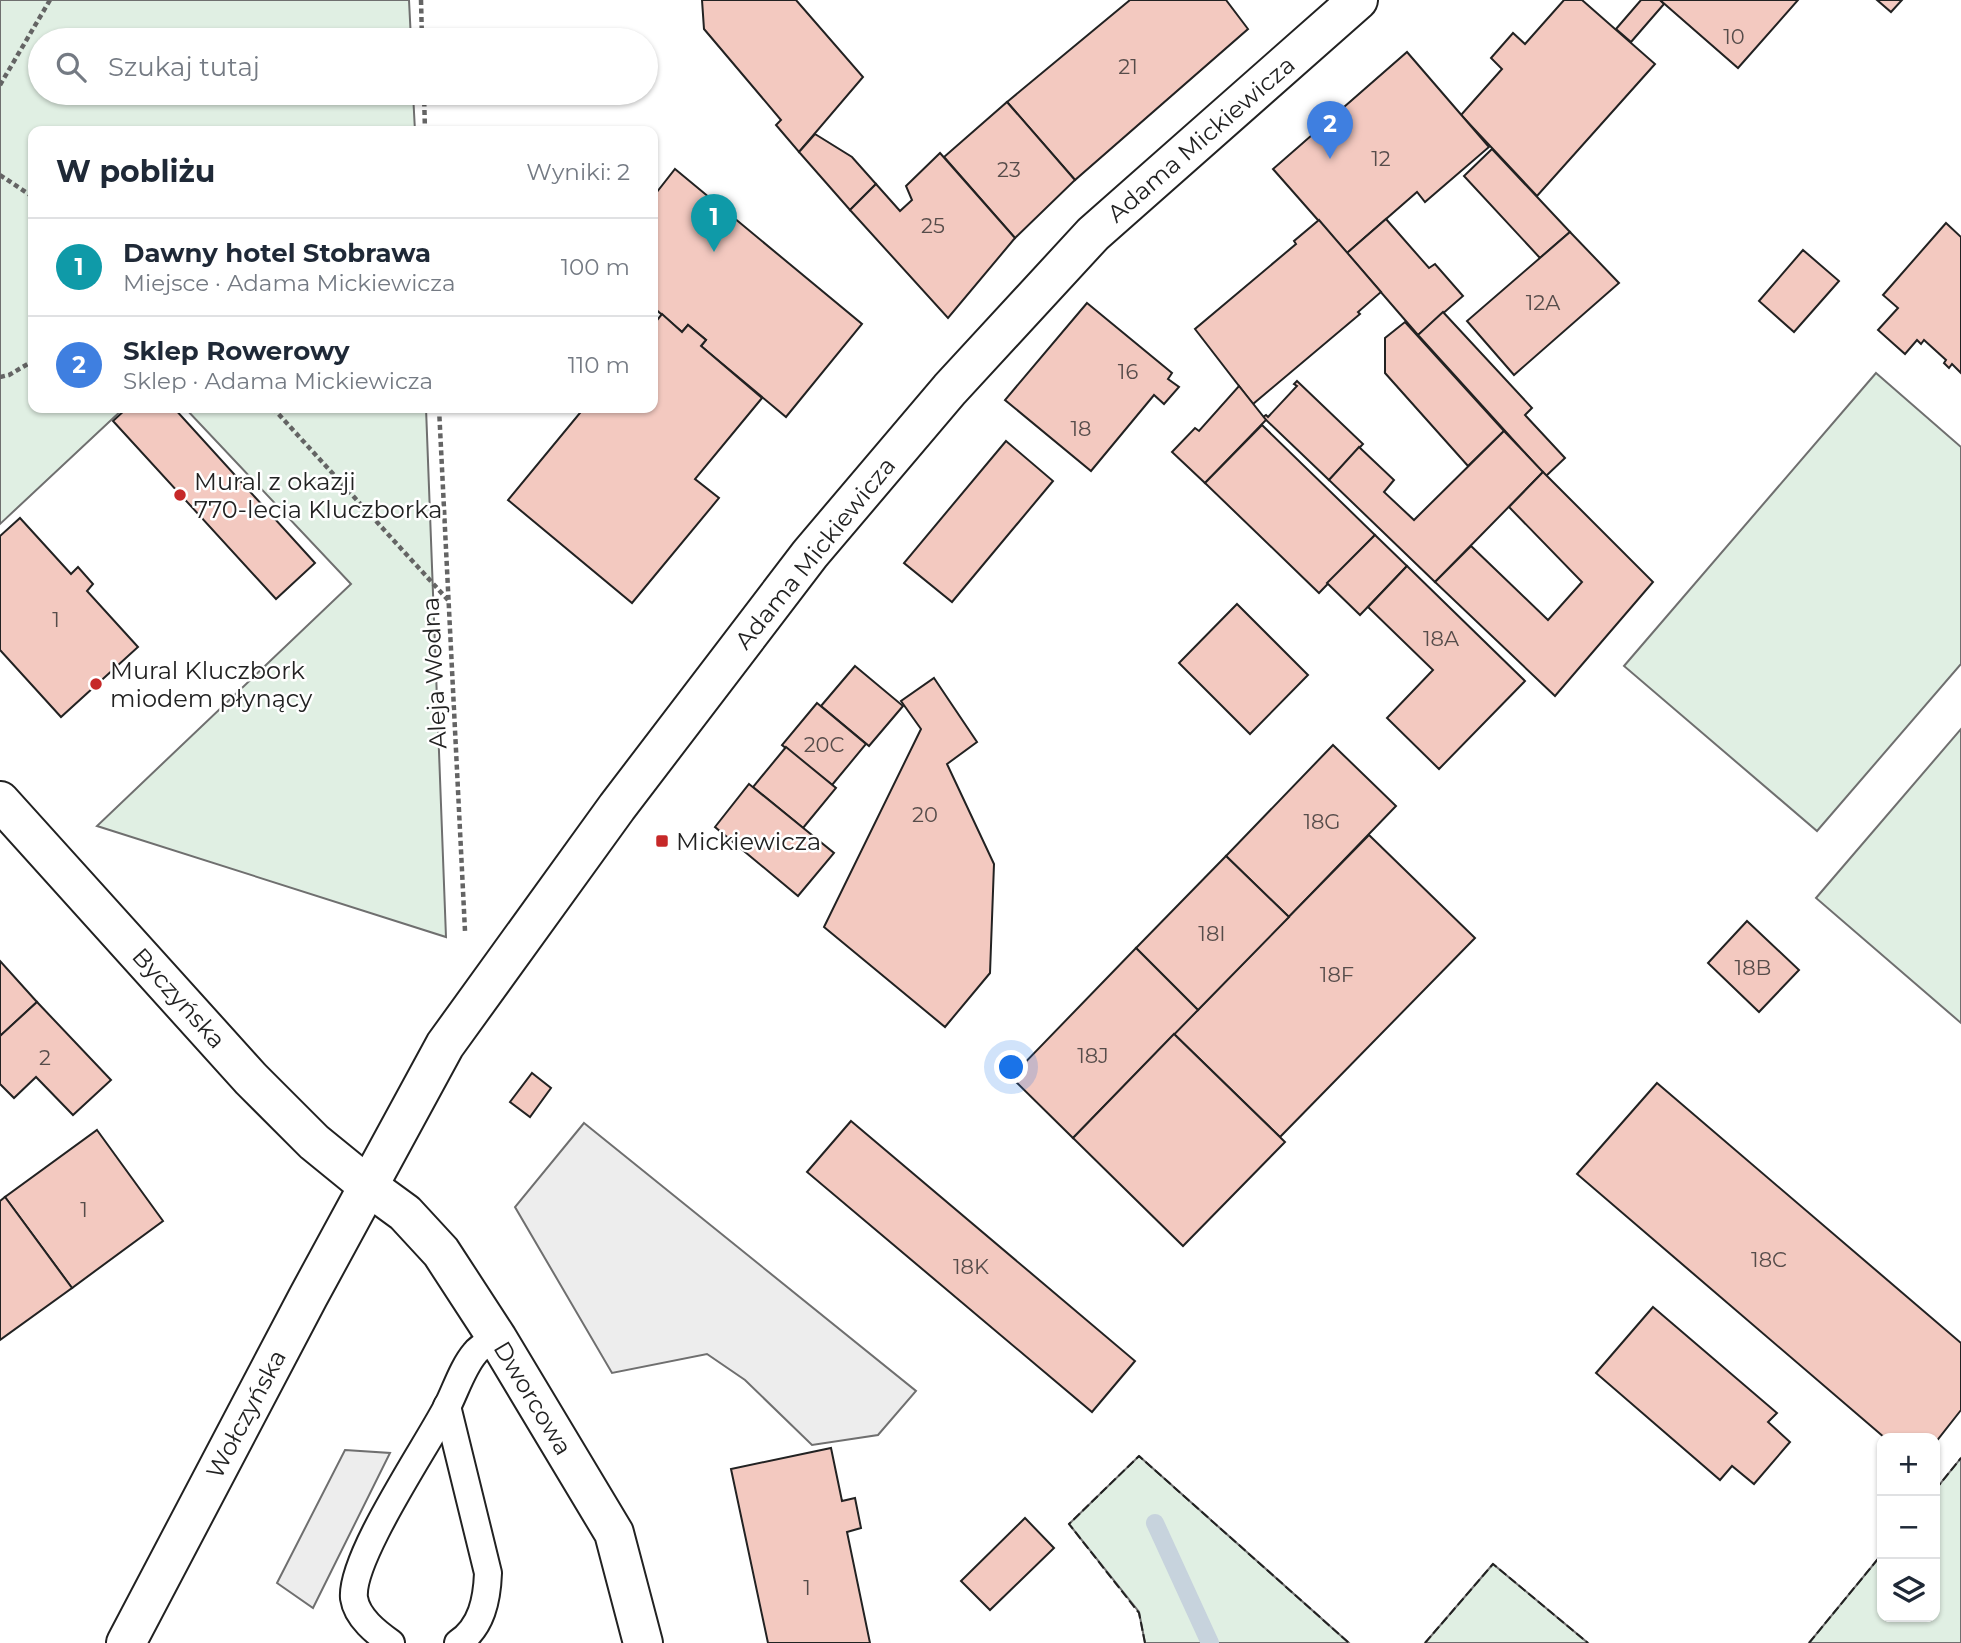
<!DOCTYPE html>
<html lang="pl">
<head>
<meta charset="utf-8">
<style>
  :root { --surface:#fff; --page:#f6f6f7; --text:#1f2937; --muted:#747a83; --line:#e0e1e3; --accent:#7c3aed }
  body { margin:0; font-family:Montserrat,sans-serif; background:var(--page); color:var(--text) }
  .controls { position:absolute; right:21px; bottom:21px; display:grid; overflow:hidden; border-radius:14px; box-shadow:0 2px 5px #0004 }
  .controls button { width:63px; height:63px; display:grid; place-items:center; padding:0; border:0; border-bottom:2px solid var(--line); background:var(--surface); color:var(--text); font:35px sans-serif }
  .you { position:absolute; left:1012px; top:1068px; width:24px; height:24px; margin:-18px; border:5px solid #fff; border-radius:50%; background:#1a73e8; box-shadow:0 0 0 10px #1a73e833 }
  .badge { display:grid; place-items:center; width:46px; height:46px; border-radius:50%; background:var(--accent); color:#fff; font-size:23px; font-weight:700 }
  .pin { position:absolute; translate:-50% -58px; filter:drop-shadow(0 2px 4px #0008) }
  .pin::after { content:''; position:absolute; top:37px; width:24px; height:21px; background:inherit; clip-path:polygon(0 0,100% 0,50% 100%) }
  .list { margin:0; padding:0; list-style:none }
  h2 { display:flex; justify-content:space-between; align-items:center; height:91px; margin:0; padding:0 28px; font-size:30px }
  h2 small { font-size:23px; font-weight:400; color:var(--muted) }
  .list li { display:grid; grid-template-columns:46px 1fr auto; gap:21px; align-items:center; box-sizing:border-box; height:98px; padding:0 28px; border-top:2px solid var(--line) }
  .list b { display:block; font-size:26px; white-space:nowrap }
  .list p { margin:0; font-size:23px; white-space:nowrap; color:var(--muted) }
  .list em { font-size:23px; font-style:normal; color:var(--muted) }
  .icon { flex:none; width:38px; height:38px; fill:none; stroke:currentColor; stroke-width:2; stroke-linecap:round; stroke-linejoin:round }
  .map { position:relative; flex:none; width:1961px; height:1643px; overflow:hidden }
  .search { position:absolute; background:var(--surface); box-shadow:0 2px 5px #0004; left:28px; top:28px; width:630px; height:77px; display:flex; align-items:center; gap:18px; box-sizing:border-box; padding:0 24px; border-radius:38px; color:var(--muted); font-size:26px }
  .panel { position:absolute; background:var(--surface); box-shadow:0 2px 5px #0004; left:28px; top:126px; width:630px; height:287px; border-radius:14px }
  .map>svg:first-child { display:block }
</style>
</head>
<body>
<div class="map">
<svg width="1961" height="1643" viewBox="0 0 1961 1643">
  <rect width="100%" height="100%" fill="#fff"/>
  <!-- green -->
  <g fill="#e0efe3" stroke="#6f6f6f" stroke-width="2">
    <path d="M0,0H409L411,40H40V93H413L415,131H33V408H124L0,524Z"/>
    <path d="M1876,373L1961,447V664L1817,831L1624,666Z"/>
    <path d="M185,408H426L446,937L97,826L351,584Z"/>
    <path d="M1961,729V1023L1816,898Z"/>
    <path d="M1139,1456L1349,1643H1145L1139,1612L1069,1524Z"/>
    <path d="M1961,1458V1643H1809L1882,1554V1617H1935V1490Z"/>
    <path d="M1493,1564L1588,1643H1425Z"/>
  </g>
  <!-- parking -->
  <g fill="#ededed" stroke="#6f6f6f" stroke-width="2">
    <path d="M584,1123L916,1391L878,1435L812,1445L745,1380L707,1354L612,1373L515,1207Z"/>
    <path d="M345,1450L390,1453L313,1608L277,1583Z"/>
  </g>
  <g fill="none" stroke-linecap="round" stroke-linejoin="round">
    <!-- stream -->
    <path stroke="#c7d3dd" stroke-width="18" d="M1155,1523L1210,1643"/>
  </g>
  <!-- building -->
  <g fill="#f3c9c0" stroke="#222" stroke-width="2">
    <path d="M702,0H796L863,77L799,152L776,125L781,120L704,29Z"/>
    <path d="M1130,0H1226L1248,29L1075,180L1007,102Z"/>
    <path d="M1564,0H1582L1655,64L1537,196L1461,115L1502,69L1491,58L1513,33L1525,44Z"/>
    <path d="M1641,0H1660L1664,4L1631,42L1616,29Z"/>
    <path d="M1660,0H1798L1738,68Z"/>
    <path d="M1877,0H1902L1891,12Z"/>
    <path d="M1407,52L1489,147L1425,202L1417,192L1347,253L1273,169Z"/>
    <path d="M1007,102L1075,180L1015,238L944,157Z"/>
    <path d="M815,134L852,157L876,184L850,210L799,152Z"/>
    <path d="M1492,149L1570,232L1540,258L1464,176Z"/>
    <path d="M940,153L1015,238L948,318L850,210L876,184L900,211L912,200L906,186Z"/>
    <path d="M675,169L862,324L786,417L701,346L706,340L688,325L682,332L653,307V197Z"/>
    <path d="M1386,219L1429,268L1435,264L1463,296L1418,335L1347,253Z"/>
    <path d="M1319,220L1381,292L1358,312L1360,314L1253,404L1195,329L1296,244L1294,241Z"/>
    <path d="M1946,223L1961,237V373L1952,364L1949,368L1944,363L1946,360L1924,340L1921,344L1917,340L1905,354L1878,330L1898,308L1883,295Z"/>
    <path d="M1570,232L1619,283L1514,375L1467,321Z"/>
    <path d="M1803,250L1839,281L1794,332L1759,301Z"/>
    <path d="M1087,303L1172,373L1168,379L1179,387L1164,404L1154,395L1091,471L1005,400Z"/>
    <path d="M1443,312L1532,408L1525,415L1565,458L1546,476L1418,335Z"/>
    <path d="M662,314L682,332L688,325L706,340L701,346L762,398L695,479L719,498L632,603L508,500L584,408H653V325Z"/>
    <path d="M1405,322L1504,431L1468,466L1385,373V338Z"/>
    <path d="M1297,381L1363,444L1329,480L1263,417L1266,415L1268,417L1297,386L1294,384Z"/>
    <path d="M1239,386L1266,420L1205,483L1172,452L1195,428L1199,431Z"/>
    <path d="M127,408H174L315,563L276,599L113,421Z"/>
    <path d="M1262,425L1375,535L1319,593L1205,483Z"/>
    <path d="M1504,431L1543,472L1435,582L1329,480L1359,447L1394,480L1384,492L1414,520Z"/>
    <path d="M1006,441L1053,481L952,602L904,563Z"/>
    <path d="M1543,472L1653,582L1555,696L1435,582L1471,546L1548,620L1582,582L1509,507Z"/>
    <path d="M20,518L71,574L78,567L93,584L87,591L138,647L61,717L0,650V536Z"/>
    <path d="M1375,535L1407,566L1360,615L1327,583Z"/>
    <path d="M1407,566L1525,681L1439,769L1387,718L1433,670L1368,607Z"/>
    <path d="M1237,604L1308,675L1250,734L1179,663Z"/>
    <path d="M855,666L903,706L869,746L821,706Z"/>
    <path d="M934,678L977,742L947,764L994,864L990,973L945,1027L824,927L921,729L901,701Z"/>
    <path d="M817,703L866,744L832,785L782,745Z"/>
    <path d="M1333,745L1396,806L1289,917L1226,856Z"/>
    <path d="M786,747L836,788L803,828L753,787Z"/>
    <path d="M749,784L834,853L798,896L715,827Z"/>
    <path d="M1369,835L1475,938L1280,1137L1174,1034Z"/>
    <path d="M1226,856L1289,917L1198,1010L1136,948Z"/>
    <path d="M1747,921L1799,970L1759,1012L1708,963Z"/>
    <path d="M1136,948L1198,1010L1073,1138L1011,1077Z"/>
    <path d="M0,961L37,1002L0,1036Z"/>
    <path d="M37,1002L111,1080L73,1115L36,1077L14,1098L0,1084V1036Z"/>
    <path d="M1174,1034L1285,1142L1183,1246L1073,1138Z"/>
    <path d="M532,1073L551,1088L530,1117L510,1102Z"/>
    <path d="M1657,1083L1961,1343V1410L1935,1443V1438H1885L1577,1174Z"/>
    <path d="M851,1121L1135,1361L1092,1412L807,1172Z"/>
    <path d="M97,1130L163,1221L72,1288L5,1197Z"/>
    <path d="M5,1197L72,1288L0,1340V1201Z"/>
    <path d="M1653,1307L1777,1413L1768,1422L1790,1442L1754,1484L1732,1466L1720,1480L1596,1373Z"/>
    <path d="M831,1448L842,1501L855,1498L861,1528L847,1532L870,1643H768L731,1469Z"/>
    <path d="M1025,1518L1054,1548L990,1610L961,1581Z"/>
  </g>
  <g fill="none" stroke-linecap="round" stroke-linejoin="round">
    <defs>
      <g id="lane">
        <path d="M447,1406L488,1573C487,1599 482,1627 458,1643"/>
        <path d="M391,1643C377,1633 357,1618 354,1598C350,1558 427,1446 448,1405C456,1389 463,1367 475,1353C480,1346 490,1342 497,1338"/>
      </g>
      <path id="street" d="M368,1186L405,1213L441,1252L497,1338L614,1533L643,1643"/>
      <g id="secondary">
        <path d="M0,801L251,1079L314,1142L368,1186"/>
        <path d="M126,1643L308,1297L445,1045L617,807L810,554L950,389L1093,234L1358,0"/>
      </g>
    </defs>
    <!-- lane casing -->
    <use href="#lane" stroke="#222" stroke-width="30"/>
    <!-- street casing -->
    <use href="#street" stroke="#222" stroke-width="42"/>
    <!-- secondary casing -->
    <use href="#secondary" stroke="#222" stroke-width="42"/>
    <!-- path -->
    <g stroke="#646464" stroke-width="4.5" stroke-dasharray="5 3.5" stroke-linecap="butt">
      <path d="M421,0L422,40"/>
      <path d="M0,85L50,0"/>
      <path d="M424,93L425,131"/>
      <path d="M0,175L33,197"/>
      <path d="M0,377L9,375L33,361"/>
      <path d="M273,408L448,600"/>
      <path d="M439,408L465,931"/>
    </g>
    <!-- lane -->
    <use href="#lane" stroke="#fff" stroke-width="26"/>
    <!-- street -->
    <use href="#street" stroke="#fff" stroke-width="38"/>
    <!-- secondary -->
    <use href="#secondary" stroke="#fff" stroke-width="38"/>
    <!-- fence -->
    <g stroke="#222" stroke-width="2" stroke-dasharray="9 3.5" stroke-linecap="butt">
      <path d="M1935,1490L1961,1458"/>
      <path d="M1145,1643L1139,1613L1069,1524L1139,1456L1349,1643"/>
      <path d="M1425,1643L1493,1564L1588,1643"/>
      <path d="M1809,1643L1882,1554"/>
    </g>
  </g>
  <!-- markers -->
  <g fill="#c62828" stroke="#fff" stroke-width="2.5">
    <circle cx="180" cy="495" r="7"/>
    <circle cx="96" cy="684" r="7"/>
    <rect x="655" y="834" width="14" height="14" rx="3.5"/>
  </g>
  <g text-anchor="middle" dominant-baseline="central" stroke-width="5" stroke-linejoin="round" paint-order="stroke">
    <!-- number labels -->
    <g font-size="21" fill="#564c4a">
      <text x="1734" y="36">10</text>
      <text x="1128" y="66">21</text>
      <text x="1381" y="158">12</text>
      <text x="1009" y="169">23</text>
      <text x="933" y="225">25</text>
      <text x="1543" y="302">12A</text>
      <text x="1128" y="371">16</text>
      <text x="1081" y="428">18</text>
      <text x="56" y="619">1</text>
      <text x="1441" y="638">18A</text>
      <text x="824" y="744">20C</text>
      <text x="925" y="814">20</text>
      <text x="1322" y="821">18G</text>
      <text x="1212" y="933">18I</text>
      <text x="1753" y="967">18B</text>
      <text x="1337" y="974">18F</text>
      <text x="1093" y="1055">18J</text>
      <text x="45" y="1057">2</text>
      <text x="84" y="1209">1</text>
      <text x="1769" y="1259">18C</text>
      <text x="971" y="1266">18K</text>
      <text x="807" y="1587">1</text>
    </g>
    <!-- street labels -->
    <g font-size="24" fill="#222" stroke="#fff">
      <text transform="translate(1201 139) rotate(-41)">Adama Mickiewicza</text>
      <text transform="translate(815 553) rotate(-51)">Adama Mickiewicza</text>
      <text transform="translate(434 673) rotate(-93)">Aleja Wodna</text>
      <text transform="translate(179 998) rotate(48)">Byczyńska</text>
      <text transform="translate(533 1398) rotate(59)">Dworcowa</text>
      <text transform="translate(246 1414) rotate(-62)">Wołczyńska</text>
    </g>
    <!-- poi labels -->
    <g font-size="24" fill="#222" stroke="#fff" text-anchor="start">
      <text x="194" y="481">Mural z okazji<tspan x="194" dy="28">770-lecia Kluczborka</tspan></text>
      <text x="110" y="670">Mural Kluczbork<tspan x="110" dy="28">miodem płynący</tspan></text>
      <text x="676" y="841">Mickiewicza</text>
    </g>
  </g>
</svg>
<div class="controls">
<button>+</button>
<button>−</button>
<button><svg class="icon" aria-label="layers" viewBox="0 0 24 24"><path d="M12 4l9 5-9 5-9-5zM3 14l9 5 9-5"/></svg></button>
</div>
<div class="you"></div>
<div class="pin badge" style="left:714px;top:252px;background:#0f9aa8">1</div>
<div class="pin badge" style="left:1330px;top:159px;background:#3f7fe0">2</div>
<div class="search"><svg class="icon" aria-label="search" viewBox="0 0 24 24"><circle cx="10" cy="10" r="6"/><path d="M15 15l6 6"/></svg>Szukaj tutaj</div>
<section class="panel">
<h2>W pobliżu<small>Wyniki: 2</small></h2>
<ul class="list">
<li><span class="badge" style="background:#0f9aa8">1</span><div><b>Dawny hotel Stobrawa</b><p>Miejsce · Adama Mickiewicza</p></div><em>100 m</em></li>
<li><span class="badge" style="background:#3f7fe0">2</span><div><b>Sklep Rowerowy</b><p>Sklep · Adama Mickiewicza</p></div><em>110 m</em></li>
</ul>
</section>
</div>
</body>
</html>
